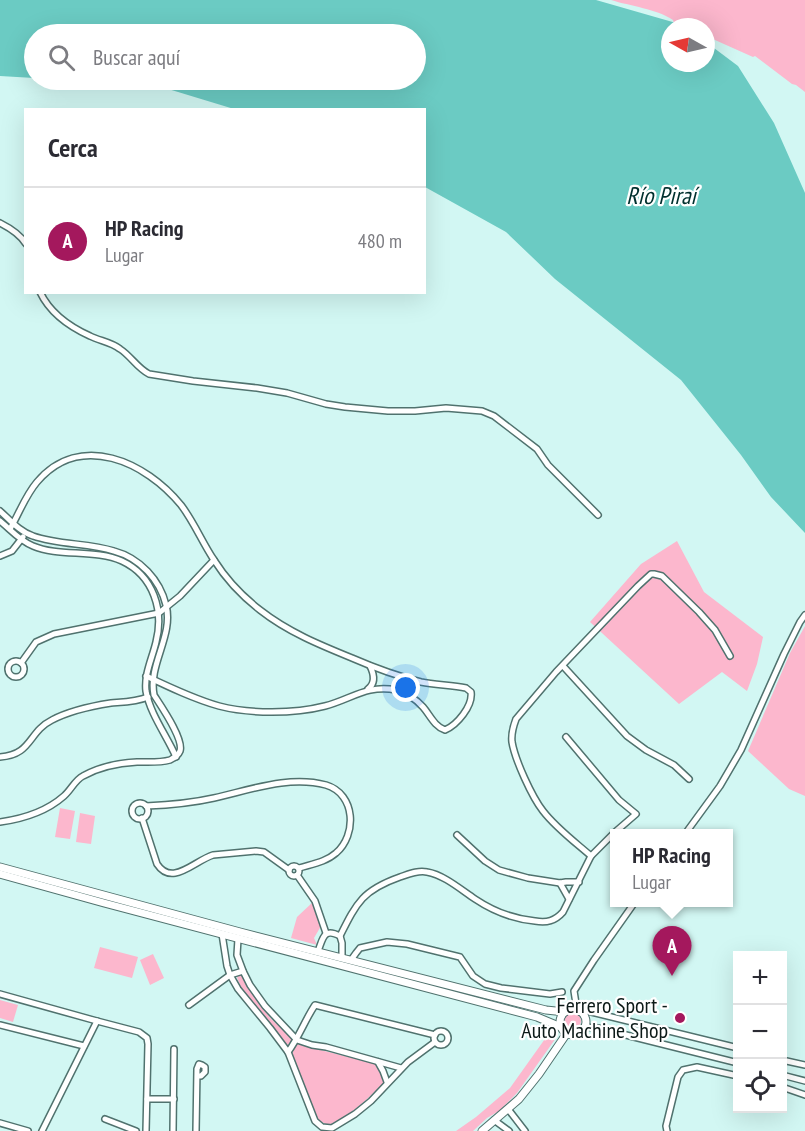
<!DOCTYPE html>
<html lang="es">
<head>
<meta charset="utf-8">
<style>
  :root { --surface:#fff; --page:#f2f2f3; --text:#2b2b33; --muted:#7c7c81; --line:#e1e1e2; --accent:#a4185d }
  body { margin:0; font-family:"PT Sans Narrow",sans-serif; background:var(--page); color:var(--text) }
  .controls { position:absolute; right:18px; bottom:18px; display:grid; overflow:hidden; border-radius:0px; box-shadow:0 6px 24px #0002 }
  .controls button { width:54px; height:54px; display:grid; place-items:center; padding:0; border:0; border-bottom:2px solid var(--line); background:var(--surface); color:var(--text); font:30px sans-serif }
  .compass { position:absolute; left:661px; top:18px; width:54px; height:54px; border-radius:50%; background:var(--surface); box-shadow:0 6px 24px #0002; rotate:278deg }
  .you { position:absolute; left:406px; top:688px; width:21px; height:21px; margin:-15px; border:4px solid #fff; border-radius:50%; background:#1a73e8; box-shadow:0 0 0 9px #1a73e833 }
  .badge { display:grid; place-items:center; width:39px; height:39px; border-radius:50%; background:var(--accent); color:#fff; font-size:20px; font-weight:700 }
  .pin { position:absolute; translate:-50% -50px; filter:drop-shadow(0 2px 3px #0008) }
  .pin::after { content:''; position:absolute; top:32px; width:21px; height:18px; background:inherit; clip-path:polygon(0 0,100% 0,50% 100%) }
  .popup { position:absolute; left:610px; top:829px; width:123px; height:78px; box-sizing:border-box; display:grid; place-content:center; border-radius:0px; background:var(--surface); filter:drop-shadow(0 2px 4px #0005); font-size:20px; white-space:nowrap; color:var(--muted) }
  .popup b { font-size:22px; color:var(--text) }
  .popup::after { content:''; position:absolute; left:50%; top:100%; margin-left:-12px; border:12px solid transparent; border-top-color:var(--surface) }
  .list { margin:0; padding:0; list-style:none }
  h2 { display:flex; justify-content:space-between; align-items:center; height:78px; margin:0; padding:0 24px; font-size:26px }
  h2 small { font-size:20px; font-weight:400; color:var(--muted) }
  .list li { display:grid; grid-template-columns:39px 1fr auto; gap:18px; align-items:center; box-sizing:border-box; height:108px; padding:0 24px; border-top:2px solid var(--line) }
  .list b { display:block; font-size:22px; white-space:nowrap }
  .list p { margin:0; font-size:20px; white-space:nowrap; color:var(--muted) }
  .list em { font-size:20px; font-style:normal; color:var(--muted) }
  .icon { flex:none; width:33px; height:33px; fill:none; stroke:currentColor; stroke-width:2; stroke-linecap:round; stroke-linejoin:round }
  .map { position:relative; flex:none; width:805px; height:1131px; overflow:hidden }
  .search { position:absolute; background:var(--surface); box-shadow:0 6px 24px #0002; left:24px; top:24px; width:402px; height:66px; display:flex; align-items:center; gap:15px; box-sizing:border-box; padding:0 21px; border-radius:33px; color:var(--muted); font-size:22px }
  .panel { position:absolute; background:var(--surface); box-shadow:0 6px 24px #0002; left:24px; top:108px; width:402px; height:186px; border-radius:0px }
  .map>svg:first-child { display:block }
</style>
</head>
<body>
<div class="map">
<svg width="805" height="1131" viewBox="0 0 805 1131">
  <rect width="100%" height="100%" fill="#d2f7f3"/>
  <!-- green -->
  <g fill="#fcb7cd">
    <path d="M611,0H805V92L796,85L792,84L755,56L753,57L706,36V27H687L674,23L673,20C657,9 630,6 611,0Z"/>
    <path d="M677,541L704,592L763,637L757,664L747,691L722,672L679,704L590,622L641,564Z"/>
    <path d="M805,626V796L789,789L748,751L790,653Z"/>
    <path d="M60,808L75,811L70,839L55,837Z"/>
    <path d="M80,813L95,816L91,844L76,842Z"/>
    <path d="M313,902L321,926L314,938L317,945L291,938L297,917Z"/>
    <path d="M100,947L138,957L132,978L94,968Z"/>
    <path d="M153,954L164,978L150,985L140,960Z"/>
    <path d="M241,975C250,988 257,1003 268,1015C275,1024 285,1030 292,1040L290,1044L286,1045C283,1040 280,1034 275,1029C262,1013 243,997 237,977Z"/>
    <path d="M0,1000L18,1005L13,1022L0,1018Z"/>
    <circle cx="572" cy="1021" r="9"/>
    <path d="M552,1029L556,1038L517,1093L499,1111L487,1118L473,1131H456L476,1117L510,1088Z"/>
    <path d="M297,1044L376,1064L380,1069L385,1082C375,1091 340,1128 326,1124C325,1124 319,1120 318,1119L292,1056L293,1050Z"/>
  </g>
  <!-- water -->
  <path fill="#6bcbc3" d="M0,0H596L683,25L686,27H670V63H706V42L738,66L774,123L805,193V533L771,497L741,455L681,380L555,279L506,232L425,187L424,110L234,109L155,85L62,80H416V34H34V78L0,76Z"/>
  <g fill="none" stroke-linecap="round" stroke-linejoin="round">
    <defs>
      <g id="minor">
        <path d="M0,223C10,228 20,234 26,244"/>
        <path d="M40,292C50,313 70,327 90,336C100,341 111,342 120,349C131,356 137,368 149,374L193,381L257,388L287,393L326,404L345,407L388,411H415L446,408L482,411L494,416L537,449L548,465L598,515"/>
        <path d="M0,511C10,520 20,532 33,536C59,545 88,543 114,551C140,558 160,580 166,605C174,636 148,664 154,695C161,706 184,739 180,751C178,756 174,758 170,760C159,763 148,762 137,762C119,763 99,767 83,776C75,780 71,790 64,796C47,811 22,819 0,822"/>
        <path d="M0,521C10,529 20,541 33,546C59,557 95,549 122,561C154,576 164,611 156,642C152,659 144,674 146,691C150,714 167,736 176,757"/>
        <path d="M10,529C19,514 25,496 37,482C80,431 146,462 181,505C194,522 202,542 214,560C226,579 242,596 260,610C288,632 320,645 352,658C375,668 397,676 421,682C436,685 452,685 466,688L471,692C473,706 457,725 445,730C434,726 430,715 423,707C416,699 405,692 396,690C367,684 350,700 325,706C294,714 250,714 219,706C194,699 169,687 146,676"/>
        <path d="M0,556L12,551L23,537"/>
        <circle cx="16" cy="669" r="8"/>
        <path d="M21,663L36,642L54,634L159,613L180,596L214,560"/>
        <path d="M563,666L627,736L646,750L674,765L689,779"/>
        <path d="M368,689C376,683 374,674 370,666"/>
        <path d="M0,757C32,755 28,732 52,720C69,711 92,706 111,703C124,702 136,702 148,697"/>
        <circle cx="140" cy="811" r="8"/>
        <path d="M146,806C169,805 192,803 214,798C250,790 289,775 326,785C356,794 357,835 336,853C326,862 312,864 299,868"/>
        <path d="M142,818L157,864C172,887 194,861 213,855L256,851L264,852L289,870"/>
        <path d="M685,834L720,786L741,750L784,654L800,622L805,615"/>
        <path d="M457,835L485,861L499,870L528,878L560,883L566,882H579"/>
        <path d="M591,856C575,842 556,828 543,811C532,797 515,760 512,742C511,734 513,727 516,719L556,672L638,586L651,574H654L662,576L699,612L715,630L730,656"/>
        <circle cx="294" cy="871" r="5"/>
        <path d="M297,875L315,901L326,933"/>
        <path d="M560,883L569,899"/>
        <path d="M222,934L227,966L230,975L238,989L270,1028L288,1052L315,1121L322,1127L332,1128L355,1114L371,1101L408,1062L435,1042"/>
        <path d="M340,936C357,902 363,890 400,877C409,874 418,870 427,872C444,875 460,889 475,899C493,911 513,919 535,921C547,923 555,921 563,912L591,856L614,833L636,814L619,800L566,737"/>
        <path d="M238,939L237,955L243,971L250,985L265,1006L297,1040L312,1045L326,1047L401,1068"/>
        <path d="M318,951C323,939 323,927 340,936L342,943V958"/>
        <path d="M351,960L356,953L360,948L387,942L407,944L460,957L473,976L485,984L501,988L550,994L562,992"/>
        <path d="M0,994L97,1021"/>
        <path d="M189,1005L230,975L243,971"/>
        <path d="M577,1010L574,991L594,960L635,902"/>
        <path d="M580,1012L583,1010L738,1048"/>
        <path d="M0,1025L84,1046"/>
        <path d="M584,1027L598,1028L738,1063"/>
        <circle cx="441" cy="1038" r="7"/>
        <path d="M288,1052C299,1037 305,1020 315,1005L435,1035"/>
        <path d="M782,1060L805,1065"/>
        <path d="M378,1062L383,1071L387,1082"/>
        <path d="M782,1075L805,1081"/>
        <path d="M782,1087L805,1095"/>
        <path d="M147,1099H174"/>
        <path d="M508,1109L525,1131"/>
        <path d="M105,1119L136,1131"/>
        <path d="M494,1120L509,1131"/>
        <path d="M0,1123L28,1131"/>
        <path d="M42,1131L97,1021L139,1032L147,1038L148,1044L146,1131"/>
        <path d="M173,1131L174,1049"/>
        <path d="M196,1131L197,1069L199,1064L202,1065L205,1067V1072L201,1076H197"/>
        <path d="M667,1131L666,1126L678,1077L683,1070L697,1067L738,1076"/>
      </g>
      <g id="major">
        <path d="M0,867L240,932L546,1010L565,1012"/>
        <path d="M0,874L104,903L537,1017L561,1027"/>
        <circle cx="573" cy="1022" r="13"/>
        <path d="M482,1131L519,1099L539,1074L567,1033"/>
      </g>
    </defs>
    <!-- minor casing -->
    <use href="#minor" stroke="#50726e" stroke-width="8"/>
    <!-- major casing -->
    <use href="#major" stroke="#50726e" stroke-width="9"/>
    <!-- minor -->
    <use href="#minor" stroke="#fff" stroke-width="5"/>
    <!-- major -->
    <use href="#major" stroke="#fff" stroke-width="7"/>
  </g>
  <!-- markers -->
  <circle fill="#a4185d" stroke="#fff" stroke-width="2" cx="680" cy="1018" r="6"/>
  <g text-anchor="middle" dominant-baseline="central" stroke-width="4.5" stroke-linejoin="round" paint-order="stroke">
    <!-- poi labels -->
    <g font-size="22" fill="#0c1a18" stroke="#fff" text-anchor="end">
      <text x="668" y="1005">Ferrero Sport -<tspan x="668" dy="25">Auto Machine Shop</tspan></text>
    </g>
    <!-- water labels -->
    <g font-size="24" font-style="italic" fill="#00302e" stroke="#fff">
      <text x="661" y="195">Río Piraí</text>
    </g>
  </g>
</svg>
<div class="controls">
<button>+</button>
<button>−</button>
<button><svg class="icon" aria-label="locate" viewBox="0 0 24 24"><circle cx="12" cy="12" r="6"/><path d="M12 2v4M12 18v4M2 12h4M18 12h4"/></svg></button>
</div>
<svg class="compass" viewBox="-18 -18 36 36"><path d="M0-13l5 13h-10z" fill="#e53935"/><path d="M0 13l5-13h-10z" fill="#7c7c81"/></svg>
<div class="you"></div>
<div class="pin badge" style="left:672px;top:976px">A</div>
<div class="popup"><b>HP Racing</b>Lugar</div>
<div class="search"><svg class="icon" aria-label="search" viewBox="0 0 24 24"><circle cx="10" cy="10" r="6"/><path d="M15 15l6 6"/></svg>Buscar aquí</div>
<section class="panel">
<h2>Cerca<small></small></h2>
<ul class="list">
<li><span class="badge">A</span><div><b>HP Racing</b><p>Lugar</p></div><em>480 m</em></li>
</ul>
</section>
</div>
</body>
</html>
